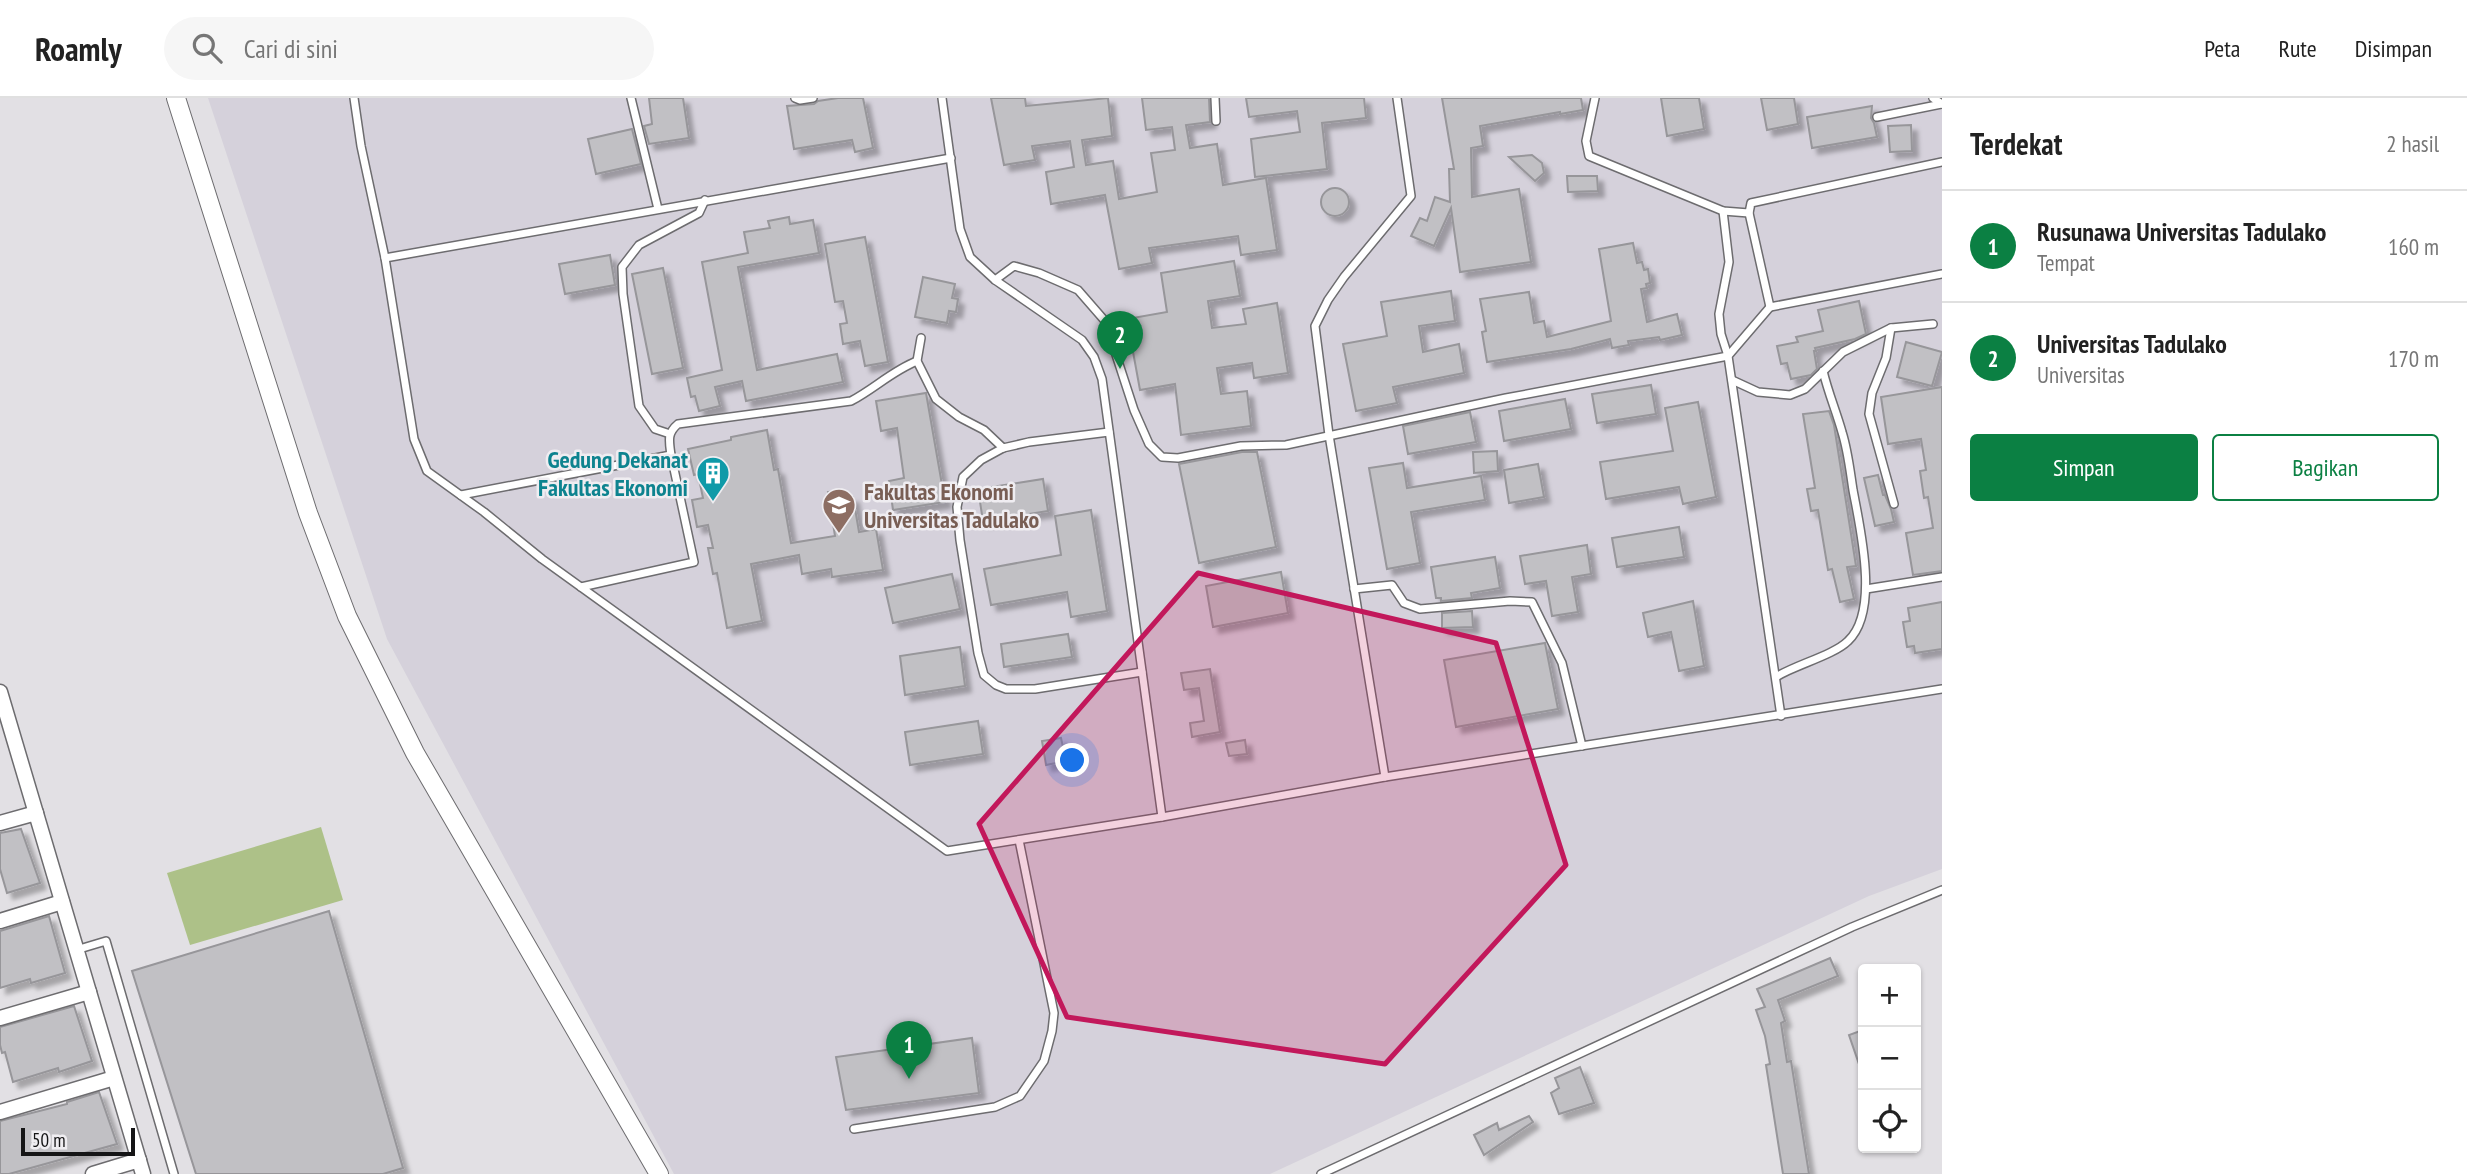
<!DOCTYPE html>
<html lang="id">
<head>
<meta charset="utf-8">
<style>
  :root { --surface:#fff; --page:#f6f6f6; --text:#222; --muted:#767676; --line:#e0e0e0; --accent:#0b8043 }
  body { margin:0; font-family:"PT Sans Narrow",sans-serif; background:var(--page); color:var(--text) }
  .controls { position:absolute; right:21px; bottom:21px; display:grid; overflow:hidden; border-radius:7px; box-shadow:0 2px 5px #0004 }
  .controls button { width:63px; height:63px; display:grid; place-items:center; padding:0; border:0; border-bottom:2px solid var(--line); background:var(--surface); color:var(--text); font:35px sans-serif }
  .scale { position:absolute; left:21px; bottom:18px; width:114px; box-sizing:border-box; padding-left:7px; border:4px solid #151516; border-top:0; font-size:19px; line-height:24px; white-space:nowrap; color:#151516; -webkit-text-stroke:5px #efedf1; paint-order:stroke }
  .you { position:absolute; left:1073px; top:663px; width:24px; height:24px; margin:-18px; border:5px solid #fff; border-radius:50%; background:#1a73e8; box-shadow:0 0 0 10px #1a73e833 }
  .badge { display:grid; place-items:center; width:46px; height:46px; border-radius:50%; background:var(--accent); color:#fff; font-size:23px; font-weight:700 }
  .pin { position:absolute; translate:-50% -58px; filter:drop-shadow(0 2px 4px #0008) }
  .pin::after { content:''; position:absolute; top:37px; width:24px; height:21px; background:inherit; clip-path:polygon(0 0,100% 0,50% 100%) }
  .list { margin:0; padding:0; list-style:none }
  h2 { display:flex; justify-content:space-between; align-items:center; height:91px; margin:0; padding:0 28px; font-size:30px }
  h2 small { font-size:23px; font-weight:400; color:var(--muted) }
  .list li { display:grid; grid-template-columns:46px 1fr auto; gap:21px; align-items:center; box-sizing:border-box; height:112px; padding:0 28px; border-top:2px solid var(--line) }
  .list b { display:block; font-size:26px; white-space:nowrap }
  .list p { margin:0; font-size:23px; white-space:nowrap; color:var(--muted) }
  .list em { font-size:23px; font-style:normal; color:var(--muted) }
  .actions { display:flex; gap:14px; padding:21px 28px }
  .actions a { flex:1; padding:16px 0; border:2px solid var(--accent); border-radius:7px; text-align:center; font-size:24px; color:var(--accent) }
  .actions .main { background:var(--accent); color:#fff }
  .icon { flex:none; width:38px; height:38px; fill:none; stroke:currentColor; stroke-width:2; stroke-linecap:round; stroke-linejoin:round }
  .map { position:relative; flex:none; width:1942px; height:1076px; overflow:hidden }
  header { display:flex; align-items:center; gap:42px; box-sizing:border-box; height:98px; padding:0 35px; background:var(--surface); border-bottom:2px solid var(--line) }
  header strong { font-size:33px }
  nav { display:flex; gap:38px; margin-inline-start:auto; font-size:24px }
  .search { width:490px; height:63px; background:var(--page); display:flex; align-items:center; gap:18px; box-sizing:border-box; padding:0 24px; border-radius:38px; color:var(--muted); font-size:26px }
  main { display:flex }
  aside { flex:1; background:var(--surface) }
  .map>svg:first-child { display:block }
</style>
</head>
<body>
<header>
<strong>Roamly</strong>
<div class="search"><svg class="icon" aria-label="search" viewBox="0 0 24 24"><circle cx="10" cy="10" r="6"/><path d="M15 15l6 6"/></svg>Cari di sini</div>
<nav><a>Peta</a><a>Rute</a><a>Disimpan</a></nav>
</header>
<main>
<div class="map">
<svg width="1942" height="1076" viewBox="0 0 1942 1076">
  <defs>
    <filter id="shadow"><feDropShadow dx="6" dy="6" stdDeviation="2" flood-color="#0004"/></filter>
  </defs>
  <rect width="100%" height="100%" fill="#e2e0e4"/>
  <!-- built -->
  <path fill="#d5d1db" d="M208,0H1942V771L1869,798L1270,1076H674L387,541Z"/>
  <!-- grass -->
  <path fill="#adc188" d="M321,729L343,802L190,847L167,775Z"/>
  <!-- building -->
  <g fill="#c1c0c4" stroke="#97969a" stroke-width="2" filter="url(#shadow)">
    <path d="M649,0H683L689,40L649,46L644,28L652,26Z"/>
    <path d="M838,0H863L873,50L855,54L852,42L794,51L787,8L814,6L818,3Z"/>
    <path d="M991,0H1025L1026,8L1108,0L1112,38L1082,42L1086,67L1113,63L1119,101L1157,94L1151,55L1175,52L1172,29L1146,32L1142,0H1209L1210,24L1186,27L1190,50L1217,46L1223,87L1266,80L1277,152L1241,157L1238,138L1149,150L1152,165L1119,171L1105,97L1051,106L1046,74L1074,69L1070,43L1032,48L1035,62L1004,67Z"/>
    <path d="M1246,0H1364L1366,20L1322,25L1327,71L1255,79L1251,41L1300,34L1297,13L1249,19Z"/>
    <path d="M1442,0H1581L1583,12L1560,16V14L1480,28L1483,48L1471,50L1472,99L1519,91L1531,164L1460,174L1451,110L1434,148L1411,138L1420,120L1427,123L1435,99L1450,104L1449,71H1454Z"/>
    <path d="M1661,0H1699L1704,31L1667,38Z"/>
    <path d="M1761,0H1794L1798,26L1767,32Z"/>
    <path d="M1872,8L1871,20L1874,25L1877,39L1812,50L1807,19Z"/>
    <path d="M1911,27L1912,53L1890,54L1888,28Z"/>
    <path d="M632,31L641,66L596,76L588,41Z"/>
    <path d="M1532,57L1542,65L1544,75L1535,83L1509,59Z"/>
    <path d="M1567,78H1597L1598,93L1568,94Z"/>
    <circle cx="1335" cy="104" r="14"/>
    <path d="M789,119L790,126L813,122L819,155L738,169L757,272L837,256L843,284L746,303L742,283L715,289L720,308L699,313L695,298L691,299L687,280L722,272L702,164L748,155L744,134L770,130L768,123Z"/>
    <path d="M865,139L888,264L865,268L860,243L843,246L840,226L847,225L843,203L835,204L825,146Z"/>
    <path d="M1633,145L1637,165L1642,164L1644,172L1648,171L1650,185L1646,186L1647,190L1641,191L1647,224L1677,216L1682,237L1660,242L1659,239L1628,243L1629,247L1612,250L1610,241L1571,251L1487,264L1482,234L1486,233L1480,201L1529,194L1534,225L1544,223L1547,239L1611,223L1599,151Z"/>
    <path d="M610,157L615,187L565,196L559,166Z"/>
    <path d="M1234,163L1240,198L1208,203L1212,230L1246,226L1243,211L1277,205L1288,275L1254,280L1252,265L1217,270L1221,296L1247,293L1251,328L1181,337L1175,286L1140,292L1127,221L1167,214L1161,175Z"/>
    <path d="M663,170L683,270L652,276L632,176Z"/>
    <path d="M923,179L955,186L952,200L958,201L956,214L949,213L947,225L915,219Z"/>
    <path d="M1451,193L1455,223L1419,228L1423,254L1459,246L1464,275L1393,289L1397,305L1356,313L1343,246L1387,238L1381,204Z"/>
    <path d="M1859,203L1866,236L1855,241L1815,250L1816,253H1814L1817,271L1811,277L1791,281L1787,265L1781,266L1777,248L1798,244L1796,239L1823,233L1818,212Z"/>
    <path d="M1906,244L1942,254L1932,288L1897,279Z"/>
    <path d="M1651,287L1656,316L1597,325L1592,296Z"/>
    <path d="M1942,289V473L1913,477L1906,435L1933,430L1928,399L1924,400L1920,373L1926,372L1921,341L1888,346L1881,299Z"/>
    <path d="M926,295L945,404L893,412L889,383L904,380L897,330L881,333L876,303Z"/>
    <path d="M1565,301L1571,331L1504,343L1499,313Z"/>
    <path d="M1698,304L1716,399L1683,406L1679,389L1606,401L1600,364L1673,353L1665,310Z"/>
    <path d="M1829,313L1834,327L1856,468L1847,469L1854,501L1840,504L1832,471L1828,472L1818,412L1811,413L1807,391L1815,390L1803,316Z"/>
    <path d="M1470,314L1476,344L1408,356L1403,328Z"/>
    <path d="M767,332L774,372L778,371L791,445L835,438L828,394L840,392L841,400L853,399L859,434L876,431L883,472L832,479L831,471L802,476L799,457L751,466L762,523L727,530L717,475L713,476L708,450H713L708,427L697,429L692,402L703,400L698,376L694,377L688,351L731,342V339Z"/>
    <path d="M1497,353L1498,373L1474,375L1473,354Z"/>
    <path d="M1242,354H1257L1276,449L1199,465L1179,366Z"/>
    <path d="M1403,365L1407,390L1481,378L1485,402L1411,414L1420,465L1387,471L1369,370Z"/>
    <path d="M1538,366L1544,399L1509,405L1504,372Z"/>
    <path d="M1878,377L1883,397H1885L1891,411L1894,424L1875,428L1864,380Z"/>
    <path d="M1043,381L1048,413L983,423L978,391Z"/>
    <path d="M1091,412L1107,513L1071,519L1067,494L991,507L984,471L1061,457L1055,418Z"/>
    <path d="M1679,429L1684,459L1617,469L1612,440Z"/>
    <path d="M1587,447L1591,476L1572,479L1578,514L1552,518L1546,483L1525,486L1520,458Z"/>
    <path d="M1495,459L1500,490L1471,495L1472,500L1441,503V500H1436L1431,469Z"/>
    <path d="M1281,474L1288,515L1213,529L1206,488Z"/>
    <path d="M952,476L960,511L893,525L885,490Z"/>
    <path d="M1693,503L1704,568L1679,573L1671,534L1648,539L1643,515Z"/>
    <path d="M1942,504V551L1915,555L1914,548L1907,549L1903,524L1910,523L1908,510Z"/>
    <path d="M1472,513L1473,529L1442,530V515Z"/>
    <path d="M1068,536L1072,559L1004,569L1001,546Z"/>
    <path d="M1545,545L1558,611L1456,629L1444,562Z"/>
    <path d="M960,549L965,588L905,597L900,558Z"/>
    <path d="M1210,571L1220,634L1192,639L1190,625L1204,623L1199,590L1184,592L1181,575Z"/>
    <path d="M978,623L983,656L910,667L905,634Z"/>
    <path d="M1061,640L1066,663L1046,667L1042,643Z"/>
    <path d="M1245,642L1247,656L1229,658L1226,645Z"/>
    <path d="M21,731L40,785L7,795L0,771V735Z"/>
    <path d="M329,813L403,1070L383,1076H196L132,873Z"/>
    <path d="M49,818L65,875L31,885L30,881L0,890V833Z"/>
    <path d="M1830,860L1838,878L1778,902L1785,923L1781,925L1787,964L1791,963L1809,1076H1783L1766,967L1770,966L1765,938L1756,912L1765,909L1757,891Z"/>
    <path d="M74,908L92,963L59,974L58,970L13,984L5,954L2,955L0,947V929Z"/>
    <path d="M1863,932V972H1861L1849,937Z"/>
    <path d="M972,940L979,995L846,1012L836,959Z"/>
    <path d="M1580,969L1594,1005L1559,1016L1551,995L1559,990L1555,980Z"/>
    <path d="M99,994L117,1046L9,1076H0V1023L67,1006V1004Z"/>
    <path d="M1529,1018L1533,1024L1484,1057L1474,1037L1497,1025L1499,1032Z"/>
  </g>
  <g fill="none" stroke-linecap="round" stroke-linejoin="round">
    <defs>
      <g id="service">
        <path d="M354,0L361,48L385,160L414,341L427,373L484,414L542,461L947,753L1162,719L1385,679L1942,591"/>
        <path d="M631,0L658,111"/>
        <path d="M795,0L800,2L813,0"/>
        <path d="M942,0L960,131L970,159L995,182L1082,242L1094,259L1102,281L1162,719"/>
        <path d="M1215,0L1216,23"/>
        <path d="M1595,0L1586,43L1589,58L1723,113L1749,115"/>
        <path d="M1933,0L1942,6"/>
        <path d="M1877,19L1942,6"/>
        <path d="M1942,64L1751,105L1749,115L1770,209L1942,176"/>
        <path d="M385,160L951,60"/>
        <path d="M995,182L1014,168L1039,175L1078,192L1105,223L1134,312L1149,346L1162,359L1178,360L1241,348L1286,347L1506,300L1728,258L1721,236L1719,216L1729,164L1723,113"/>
        <path d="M1770,209L1728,258L1781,618"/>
        <path d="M1891,230L1886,260L1872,295L1869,316L1894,406"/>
        <path d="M921,240L917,263L936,301L959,319L984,332L1003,350"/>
        <path d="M1732,282L1758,294L1790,297L1805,291L1843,254L1891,230L1933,226"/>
        <path d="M1109,334L1029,344L1003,350L981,362L963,379L957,409L960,442L978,555L984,577L996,587L1006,591H1035L1142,574"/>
        <path d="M670,336L655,331L639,308L623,196L622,169L639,147L699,115L705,102"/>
        <path d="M671,357C669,343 667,335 678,326L851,303C874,291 892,273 917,263"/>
        <path d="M461,397L671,357L694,464L581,489"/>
        <path d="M1354,491L1392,487L1404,505L1420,511L1510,503L1532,504L1562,565L1582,648"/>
        <path d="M1866,491L1942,479"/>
        <path d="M1776,579C1795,567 1834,557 1848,543C1880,513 1860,430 1853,392C1850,373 1848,353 1842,334C1836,313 1828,294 1823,273"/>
        <path d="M1385,679L1329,337L1315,228L1328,202L1344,179L1411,98L1397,0"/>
        <path d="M76,852L106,843L174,1076"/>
        <path d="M854,1031L995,1009L1020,998L1044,963L1052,933L1054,915L1019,742"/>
        <path d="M1321,1076L1852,829L1942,792"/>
      </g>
      <g id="minor">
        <path d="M0,594L143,1076"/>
        <path d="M0,725L36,715"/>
        <path d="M0,823L62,804"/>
        <path d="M0,920L89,894"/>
        <path d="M0,1014L114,980"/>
        <path d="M93,1076L139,1062"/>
      </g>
      <path id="tertiary" d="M176,0L308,415L347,518L415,655L659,1076"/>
    </defs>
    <!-- service casing -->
    <use href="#service" stroke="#6d6c6f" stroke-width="10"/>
    <!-- minor casing -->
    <use href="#minor" stroke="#6d6c6f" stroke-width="17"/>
    <!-- tertiary casing -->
    <use href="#tertiary" stroke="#6d6c6f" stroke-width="20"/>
    <!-- service -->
    <use href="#service" stroke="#fff" stroke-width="7"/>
    <!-- minor -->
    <use href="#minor" stroke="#fff" stroke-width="14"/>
    <!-- tertiary -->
    <use href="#tertiary" stroke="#fff" stroke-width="18"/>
  </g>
  <!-- marked area -->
  <path fill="#c2185b" fill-opacity="0.2" stroke="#c2185b" stroke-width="5" stroke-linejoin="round" d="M1198,475L1496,545L1566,767L1385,966L1067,919L979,726Z"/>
  <!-- icons -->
  <defs>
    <symbol id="building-pin" viewBox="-11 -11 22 30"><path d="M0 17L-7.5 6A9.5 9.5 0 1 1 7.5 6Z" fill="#0f9aa8" stroke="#efedf1"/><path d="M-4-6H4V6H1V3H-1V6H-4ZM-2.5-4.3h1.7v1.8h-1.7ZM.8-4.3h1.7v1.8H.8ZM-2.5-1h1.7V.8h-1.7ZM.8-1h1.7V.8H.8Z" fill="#fff"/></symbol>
    <symbol id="university-pin" viewBox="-11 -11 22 30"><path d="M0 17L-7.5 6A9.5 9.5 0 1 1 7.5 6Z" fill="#8d6e63" stroke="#efedf1"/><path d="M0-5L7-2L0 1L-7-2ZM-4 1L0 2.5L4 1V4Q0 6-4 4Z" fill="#fff"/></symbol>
  </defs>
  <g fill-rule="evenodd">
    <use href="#building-pin" x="694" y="356" width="38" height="52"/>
    <use href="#university-pin" x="820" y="388" width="38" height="52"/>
  </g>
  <g text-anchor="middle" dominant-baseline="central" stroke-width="5" stroke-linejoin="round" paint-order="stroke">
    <!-- culture labels -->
    <g font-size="24" font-weight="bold" fill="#0d838f" stroke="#efedf1" text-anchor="end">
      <text x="688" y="361">Gedung Dekanat<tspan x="688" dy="28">Fakultas Ekonomi</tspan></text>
    </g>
    <!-- education labels -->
    <g font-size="24" font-weight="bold" fill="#785e54" stroke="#efedf1" text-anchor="start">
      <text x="864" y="393">Fakultas Ekonomi<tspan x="864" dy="28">Universitas Tadulako</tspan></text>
    </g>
  </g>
</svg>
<div class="controls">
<button>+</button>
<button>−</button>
<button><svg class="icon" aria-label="locate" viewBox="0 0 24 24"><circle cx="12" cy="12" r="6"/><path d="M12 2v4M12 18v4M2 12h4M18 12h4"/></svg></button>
</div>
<div class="scale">50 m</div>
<div class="you"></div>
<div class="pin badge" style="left:909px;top:981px">1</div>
<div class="pin badge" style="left:1120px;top:271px">2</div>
</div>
<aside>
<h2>Terdekat<small>2 hasil</small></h2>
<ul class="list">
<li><span class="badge">1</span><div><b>Rusunawa Universitas Tadulako</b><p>Tempat</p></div><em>160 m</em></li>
<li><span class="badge">2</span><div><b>Universitas Tadulako</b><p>Universitas</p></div><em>170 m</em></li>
</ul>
<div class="actions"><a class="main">Simpan</a><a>Bagikan</a></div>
</aside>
</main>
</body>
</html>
